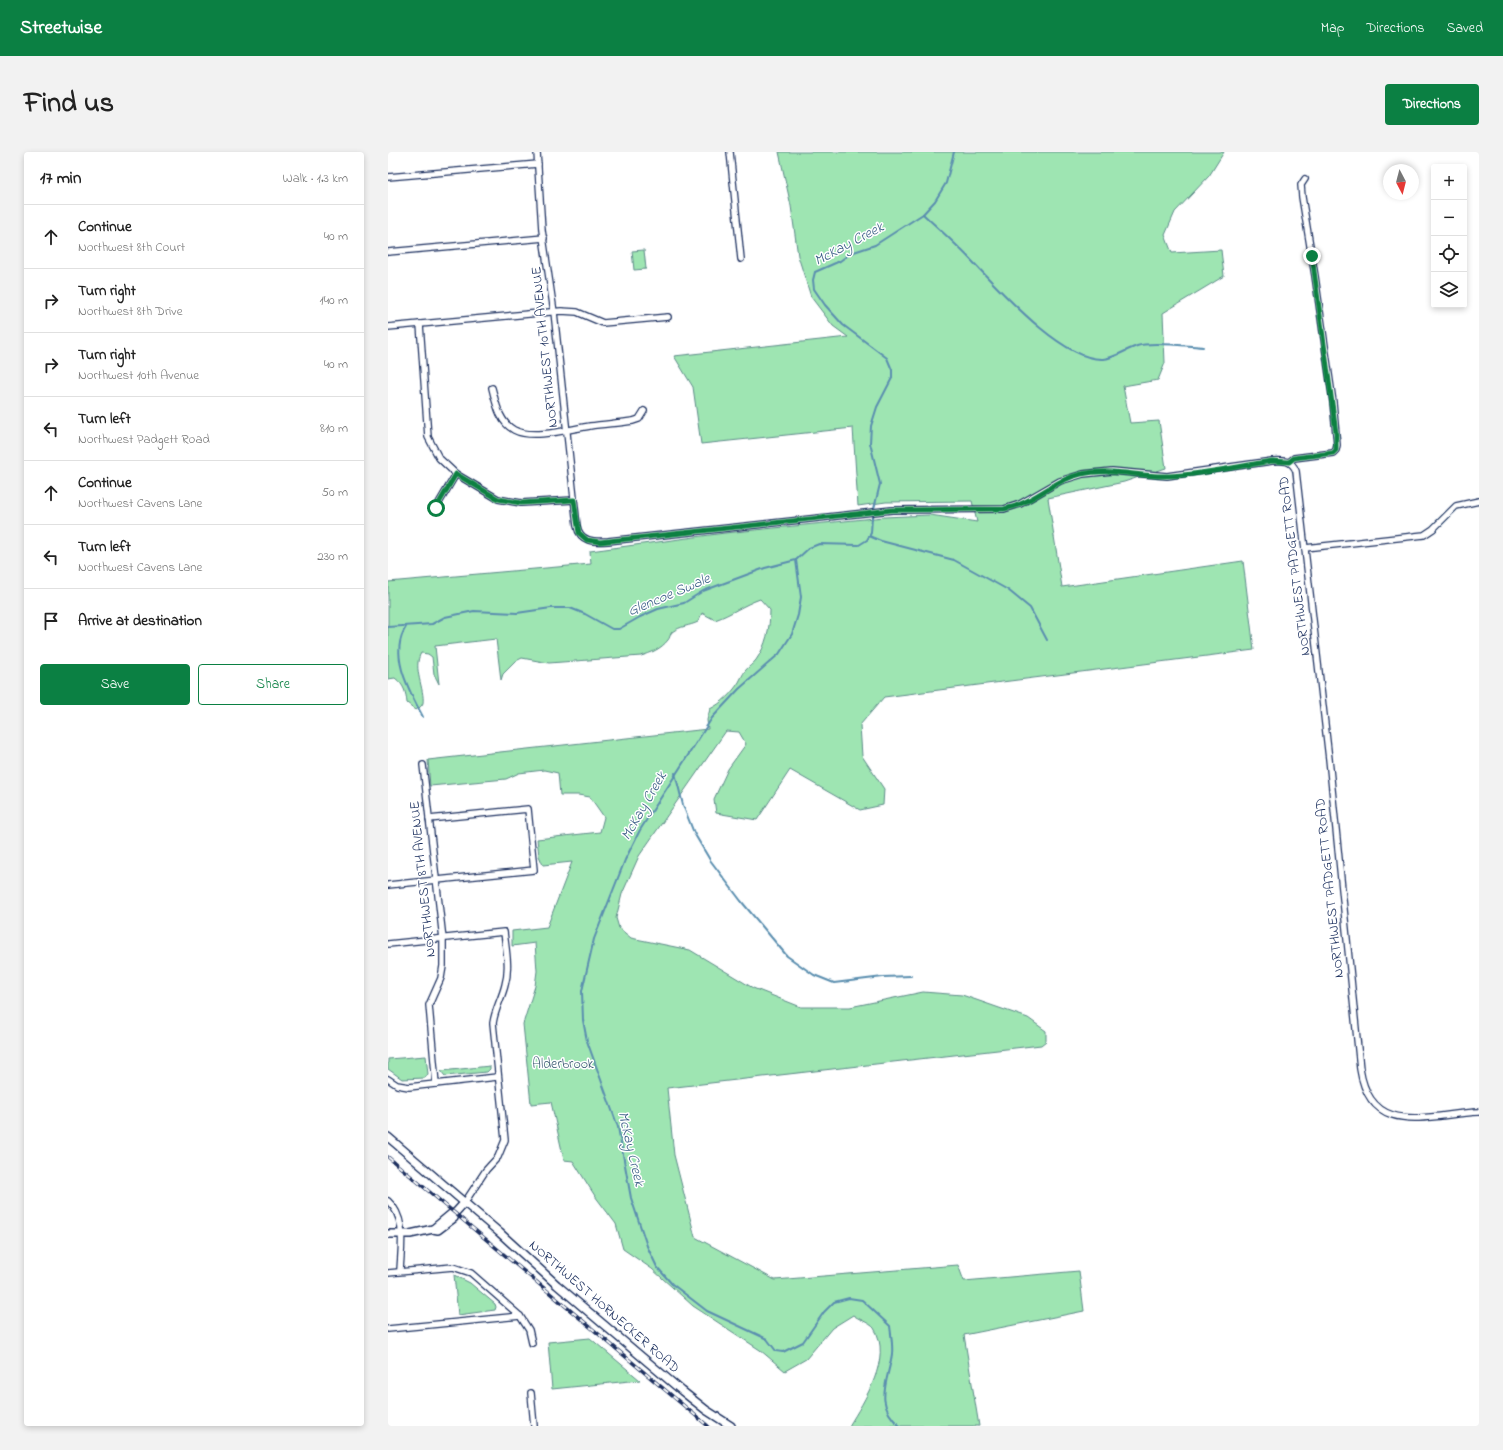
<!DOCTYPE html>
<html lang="en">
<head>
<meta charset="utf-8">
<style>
  :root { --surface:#fff; --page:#f2f2f2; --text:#222; --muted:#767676; --line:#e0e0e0; --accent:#0b8043 }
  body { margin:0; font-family:"Indie Flower",sans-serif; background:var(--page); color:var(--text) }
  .controls { position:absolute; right:12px; top:12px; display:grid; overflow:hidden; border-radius:4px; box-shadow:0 2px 6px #0003 }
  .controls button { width:36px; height:36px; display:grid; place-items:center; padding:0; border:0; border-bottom:1px solid var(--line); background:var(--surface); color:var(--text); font:20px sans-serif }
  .compass { position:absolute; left:995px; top:12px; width:36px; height:36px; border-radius:50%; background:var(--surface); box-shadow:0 2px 6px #0003; rotate:173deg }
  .stop { position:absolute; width:12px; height:12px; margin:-9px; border:3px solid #0b8043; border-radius:50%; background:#fff }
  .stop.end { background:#0b8043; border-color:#fff; box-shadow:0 1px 4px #0008 }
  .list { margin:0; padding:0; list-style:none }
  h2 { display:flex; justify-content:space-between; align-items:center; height:52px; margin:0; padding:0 16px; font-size:17px }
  h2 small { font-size:13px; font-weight:400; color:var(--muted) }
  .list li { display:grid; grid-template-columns:26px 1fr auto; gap:12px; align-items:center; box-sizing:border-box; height:64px; padding:0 16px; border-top:1px solid var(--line) }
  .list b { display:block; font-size:15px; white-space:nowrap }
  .list p { margin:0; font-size:13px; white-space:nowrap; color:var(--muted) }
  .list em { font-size:13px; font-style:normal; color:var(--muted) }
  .actions { display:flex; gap:8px; padding:12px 16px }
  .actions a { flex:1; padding:9px 0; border:1px solid var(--accent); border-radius:4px; text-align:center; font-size:14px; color:var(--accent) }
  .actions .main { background:var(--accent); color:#fff }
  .icon { flex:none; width:22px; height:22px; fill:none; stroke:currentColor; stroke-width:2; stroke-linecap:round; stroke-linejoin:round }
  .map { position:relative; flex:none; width:1091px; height:1274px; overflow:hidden; border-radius:4px }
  header { display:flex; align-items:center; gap:24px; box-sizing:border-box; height:56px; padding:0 20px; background:var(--accent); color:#fff }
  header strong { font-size:19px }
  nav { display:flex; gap:22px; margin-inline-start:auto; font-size:14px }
  .intro { display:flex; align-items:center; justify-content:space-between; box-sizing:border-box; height:96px; padding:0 24px }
  h1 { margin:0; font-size:28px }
  .button { padding:10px 18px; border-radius:4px; background:var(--accent); color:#fff; font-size:14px; font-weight:700 }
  main { display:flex; gap:24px; padding:0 24px }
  aside { flex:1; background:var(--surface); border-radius:4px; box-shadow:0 2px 6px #0003 }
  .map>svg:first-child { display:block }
</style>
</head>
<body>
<header>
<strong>Streetwise</strong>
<nav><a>Map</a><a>Directions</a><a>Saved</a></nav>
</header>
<div class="intro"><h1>Find us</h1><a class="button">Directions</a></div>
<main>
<aside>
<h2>17 min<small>Walk · 1.3 km</small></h2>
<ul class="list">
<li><svg class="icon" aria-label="ahead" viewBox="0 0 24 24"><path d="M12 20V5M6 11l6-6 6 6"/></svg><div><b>Continue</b><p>Northwest 8th Court</p></div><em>40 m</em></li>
<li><svg class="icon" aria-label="right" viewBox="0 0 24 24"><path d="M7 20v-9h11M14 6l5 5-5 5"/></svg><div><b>Turn right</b><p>Northwest 8th Drive</p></div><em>140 m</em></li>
<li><svg class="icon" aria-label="right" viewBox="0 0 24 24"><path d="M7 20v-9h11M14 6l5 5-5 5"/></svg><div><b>Turn right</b><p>Northwest 10th Avenue</p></div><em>40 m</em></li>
<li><svg class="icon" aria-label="left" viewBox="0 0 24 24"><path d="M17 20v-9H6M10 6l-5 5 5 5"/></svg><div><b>Turn left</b><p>Northwest Padgett Road</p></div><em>810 m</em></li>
<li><svg class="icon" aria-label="ahead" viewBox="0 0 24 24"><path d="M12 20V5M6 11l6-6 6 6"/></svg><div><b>Continue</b><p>Northwest Cavens Lane</p></div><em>50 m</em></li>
<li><svg class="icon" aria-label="left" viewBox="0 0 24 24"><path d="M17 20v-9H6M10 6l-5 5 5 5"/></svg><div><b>Turn left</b><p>Northwest Cavens Lane</p></div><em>230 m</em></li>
<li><svg class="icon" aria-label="arrive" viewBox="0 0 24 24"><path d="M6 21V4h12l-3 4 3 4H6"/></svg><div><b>Arrive at destination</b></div></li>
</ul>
<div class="actions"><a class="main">Save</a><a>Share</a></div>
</aside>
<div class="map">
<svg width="1091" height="1274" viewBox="0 0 1091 1274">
  <rect width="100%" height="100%" fill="#fff"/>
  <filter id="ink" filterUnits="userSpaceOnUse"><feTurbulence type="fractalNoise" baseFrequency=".025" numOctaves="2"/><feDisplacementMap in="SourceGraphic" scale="8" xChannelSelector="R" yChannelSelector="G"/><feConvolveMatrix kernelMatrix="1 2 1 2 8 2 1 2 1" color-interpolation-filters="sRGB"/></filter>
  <g filter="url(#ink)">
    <!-- green -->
    <g fill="#9ee5b2" stroke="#5c8a88">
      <path d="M391,0H836L821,24L787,60L777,83L784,101L833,98L836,124L775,161L777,211L770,228L735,234L742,271L771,269L778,316L736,330L660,346L674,435L855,409L866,498L496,545L472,573L474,604L496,637L495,653L472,658L402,618L369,668L328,661L326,647L340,617L358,592L351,580L338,579L251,704L234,742L228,766L231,776L243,786L302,798L365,836L413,855H462L535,840L574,843L640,866L658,879V889L653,893L279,936L286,1003L307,1085L387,1128L570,1113L576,1129L691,1119L696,1159L576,1183L591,1274H461C476,1249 505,1206 486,1176C482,1171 470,1167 465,1163L444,1176L418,1207L397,1219L372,1198L305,1154L264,1117L235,1097L228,1072L207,1044L185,1009L176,1008L163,950L143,952L135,872L147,834L149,819L147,791L124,794V779L159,775L184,710L155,713L151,704L149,687L212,680L216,665L202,645L190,643H172L170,621L156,618L131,621L118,627L42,634L40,608L320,577L319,568L322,557C334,551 344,541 351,530C353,526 355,522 357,519C360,515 365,512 368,508C378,494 382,476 382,458L372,447C355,453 344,462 327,468L314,461L310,470C302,474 292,474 284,480C282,482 282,486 280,488C273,497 263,501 253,504L161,511L134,506L128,509L115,522L113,528L108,487L47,494L51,532L46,522L44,505L40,502L33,501C24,516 37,537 35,551C34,554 31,556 28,558L19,551C18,540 16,533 7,526L0,527V430L203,412L202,399L337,381L496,365L542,363L589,370L584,349L498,350L470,354L465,276L313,292L305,235L286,204L460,185L445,174L423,145L410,104L403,54Z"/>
      <path d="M256,98L258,117L246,118L244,99Z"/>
      <path d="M38,904L40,922L37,926L14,927L0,917V907Z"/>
      <path d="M102,914V917L99,920L57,924L53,919Z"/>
      <path d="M66,1123L82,1131L107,1152L108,1155L107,1158L70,1163Z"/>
      <path d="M202,1186L252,1228L164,1237L160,1190Z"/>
    </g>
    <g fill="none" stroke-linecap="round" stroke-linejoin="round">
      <!-- stream -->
      <g stroke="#5a8eaf" stroke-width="2">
        <path d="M535,62C551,77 568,92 583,108C610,136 674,209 715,207C727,206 737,198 749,194C763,189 800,194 815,195"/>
        <path d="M481,384L493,389L566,408L620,438L642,456L659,488"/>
        <path d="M0,475L44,472L57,465L86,459L129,461L163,456H182L197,462L224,477H231L252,465L270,457L296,451L315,439L377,416L408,408"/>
        <path d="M18,475C0,503 22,540 35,565"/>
        <path d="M287,621L295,653L306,681L322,708L353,749L399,804L426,823L446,831L495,825L523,824"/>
        <path d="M512,1274C485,1252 500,1230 504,1202C505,1193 503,1183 502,1174L474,1148L461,1146L446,1150L436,1160L415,1190L395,1200L388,1199L379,1187L319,1159L284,1132L269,1115L259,1094L243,1046L230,975L199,889L195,868L194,839L206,787L237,708L252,678L324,566L351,537L391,502L404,482L410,463L413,445L408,408L421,396L431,392L471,393L479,388L483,381L484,365L492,332L482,291L483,274L489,255L504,226V218L499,206L455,173L437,153L426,137L425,128L427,120L452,109L463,101L487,93L535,62L547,49L558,31L566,0"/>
      </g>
      <defs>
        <g id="minor">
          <path d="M149,0L154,78L166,160L189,374C192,390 206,390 220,389L504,358L616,357L632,352L672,329L695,322L724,319L779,324L884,309C895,308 904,308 908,319L941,607L972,917C983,987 1041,962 1091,960"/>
          <path d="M342,0L353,107"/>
          <path d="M0,25L150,12"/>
          <path d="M0,100L156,86"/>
          <path d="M32,172L40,285L51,306L68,322L110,347L133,351L186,348"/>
          <path d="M0,175L173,159L189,160L215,171L280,165"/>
          <path d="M104,236C108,251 111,270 126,278C145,288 182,277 202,274C217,272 231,271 245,269L251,267L256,259"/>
          <path d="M901,310L906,306L945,301L948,298L949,293L945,250L927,124L914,45L913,33L917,27"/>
          <path d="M48,356L68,322"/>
          <path d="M917,396L1036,383L1045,377L1068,354L1091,349"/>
          <path d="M35,613L55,787V814L53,826L41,853L48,932"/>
          <path d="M0,733L146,718L140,657L41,667"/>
          <path d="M0,792L116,780C118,798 122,816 117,833C114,846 107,857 105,871L117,988L110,1005L98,1018L77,1050"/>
          <path d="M0,927L9,933L21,935L109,925"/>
          <path d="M0,1049C19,1066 13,1095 12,1119"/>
          <path d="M0,1121L65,1115L83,1121L132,1164L141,1178L144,1191"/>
          <path d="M0,1177L132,1164"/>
          <path d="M143,1241L146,1274"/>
        </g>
        <g id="tertiary">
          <path d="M0,985L112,1081L169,1133L294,1239L318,1258L343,1274"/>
          <path d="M45,1077L63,1062L67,1061"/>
          <path d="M0,1082H22L45,1077L50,1078L66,1066L67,1061L77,1050"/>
        </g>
      </defs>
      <!-- minor casing -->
      <use href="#minor" stroke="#1b2f5e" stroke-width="8"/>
      <!-- tertiary casing -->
      <use href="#tertiary" stroke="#1b2f5e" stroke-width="10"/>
      <!-- minor -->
      <use href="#minor" stroke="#fff" stroke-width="5.5"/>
      <!-- tertiary -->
      <use href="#tertiary" stroke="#fff" stroke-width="7"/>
      <defs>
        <path id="rail" d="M0,1005L320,1274"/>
      </defs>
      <!-- rail casing -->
      <use href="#rail" stroke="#1b2f5e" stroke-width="3.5"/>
      <!-- rail -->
      <use href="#rail" stroke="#fff" stroke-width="2" stroke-dasharray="6" stroke-linecap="butt"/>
    </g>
  </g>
  <g fill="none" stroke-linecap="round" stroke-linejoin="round" filter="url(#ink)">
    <!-- route -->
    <path stroke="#0b8043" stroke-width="5" d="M48,356L68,322L110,347L133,351L186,348L191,381L199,388L212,390L504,358L616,357C645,352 665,328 693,322C721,316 748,324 775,324C809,324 851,314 884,309L901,310L906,306L945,301L948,298V281L924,104"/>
  </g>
  <g text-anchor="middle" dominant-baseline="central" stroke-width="3" stroke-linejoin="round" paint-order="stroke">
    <!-- street labels -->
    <g font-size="14" fill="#1b2f5e" stroke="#fff">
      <text transform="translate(157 195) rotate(-96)">NORTHWEST 10TH AVENUE</text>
      <text transform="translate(907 414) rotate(-97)">NORTHWEST PADGETT ROAD</text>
      <text transform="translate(35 727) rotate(-96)">NORTHWEST 8TH AVENUE</text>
      <text transform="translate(942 736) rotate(-96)">NORTHWEST PADGETT ROAD</text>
      <text transform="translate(216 1155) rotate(41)">NORTHWEST HORNECKER ROAD</text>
    </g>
    <!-- park labels -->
    <g font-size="14" fill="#3c5c73" stroke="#fff">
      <text x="175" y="912">Alderbrook</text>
    </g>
    <!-- water labels -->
    <g font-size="15" font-style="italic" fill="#3a5e86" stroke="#fff">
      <text transform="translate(461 92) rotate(-28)">McKay Creek</text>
      <text transform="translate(281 443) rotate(-23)">Glencoe Swale</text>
      <text transform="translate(256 654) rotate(-60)">McKay Creek</text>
      <text transform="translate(243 997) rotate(77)">McKay Creek</text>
    </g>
  </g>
</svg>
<div class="controls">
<button>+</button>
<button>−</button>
<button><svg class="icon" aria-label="locate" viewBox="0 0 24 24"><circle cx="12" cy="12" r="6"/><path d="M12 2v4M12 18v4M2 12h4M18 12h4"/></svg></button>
<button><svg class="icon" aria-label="layers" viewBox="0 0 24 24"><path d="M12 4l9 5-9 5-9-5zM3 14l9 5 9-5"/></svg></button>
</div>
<svg class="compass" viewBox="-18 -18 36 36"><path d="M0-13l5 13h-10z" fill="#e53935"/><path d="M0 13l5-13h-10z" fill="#767676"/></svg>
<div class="stop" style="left:48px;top:356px"></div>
<div class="stop end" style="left:924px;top:104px"></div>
</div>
</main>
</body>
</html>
